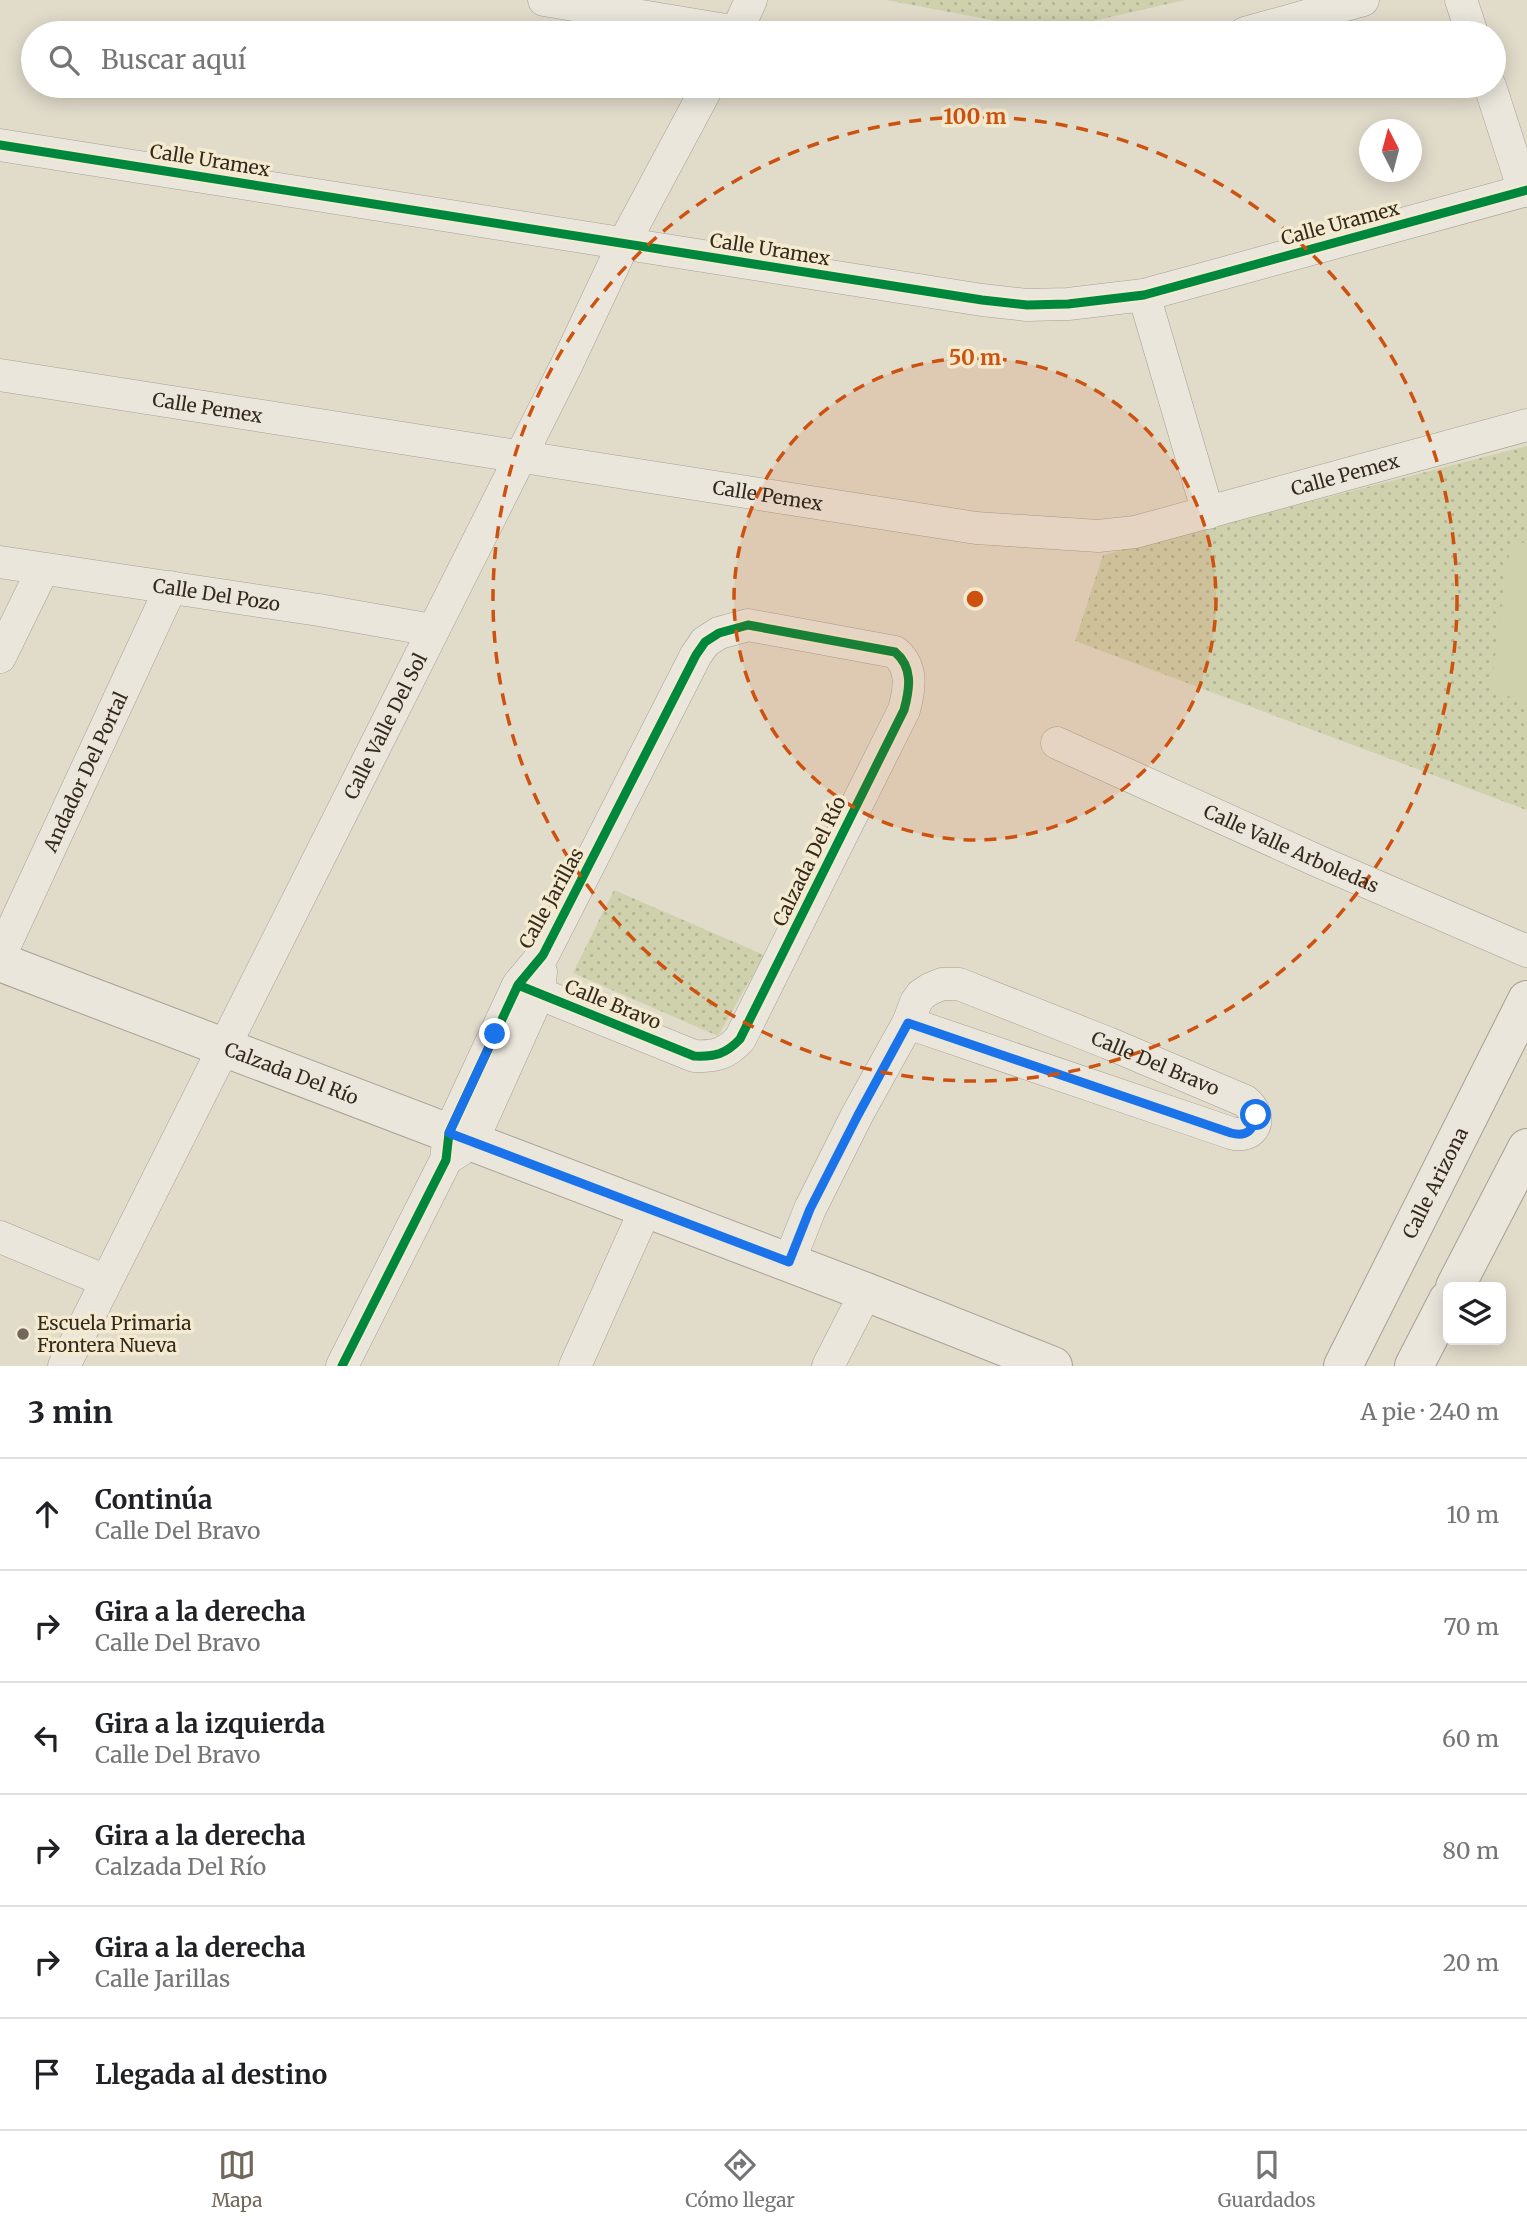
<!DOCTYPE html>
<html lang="es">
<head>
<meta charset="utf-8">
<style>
  :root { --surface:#fff; --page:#f2f2f2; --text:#202124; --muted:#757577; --line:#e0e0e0; --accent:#71675a }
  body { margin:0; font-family:Merriweather,serif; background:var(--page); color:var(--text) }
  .controls { position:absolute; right:21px; bottom:21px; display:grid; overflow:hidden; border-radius:10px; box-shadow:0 4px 18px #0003 }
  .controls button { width:63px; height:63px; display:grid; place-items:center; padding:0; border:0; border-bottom:2px solid var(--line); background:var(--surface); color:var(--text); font:35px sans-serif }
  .compass { position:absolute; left:1359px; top:119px; width:63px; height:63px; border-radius:50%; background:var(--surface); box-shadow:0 4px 18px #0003; rotate:354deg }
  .stop { position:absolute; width:21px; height:21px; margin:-16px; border:5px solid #1a73e8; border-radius:50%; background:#fff }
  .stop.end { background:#1a73e8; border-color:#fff; box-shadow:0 2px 7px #0008 }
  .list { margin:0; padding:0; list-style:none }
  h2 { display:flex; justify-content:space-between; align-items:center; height:91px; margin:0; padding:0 28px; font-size:30px }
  h2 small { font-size:23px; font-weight:400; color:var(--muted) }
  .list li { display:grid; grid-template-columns:46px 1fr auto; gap:21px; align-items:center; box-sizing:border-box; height:112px; padding:0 28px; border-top:2px solid var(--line) }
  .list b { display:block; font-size:26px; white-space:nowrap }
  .list p { margin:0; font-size:23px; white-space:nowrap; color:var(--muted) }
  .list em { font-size:23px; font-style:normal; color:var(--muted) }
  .icon { flex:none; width:38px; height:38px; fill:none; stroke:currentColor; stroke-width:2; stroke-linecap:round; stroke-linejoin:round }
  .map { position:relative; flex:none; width:1527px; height:1366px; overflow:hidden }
  .search { position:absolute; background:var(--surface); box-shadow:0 4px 18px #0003; left:21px; right:21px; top:21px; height:77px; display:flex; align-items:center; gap:18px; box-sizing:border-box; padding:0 24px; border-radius:38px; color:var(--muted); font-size:26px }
  .sheet { height:763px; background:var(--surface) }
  nav { display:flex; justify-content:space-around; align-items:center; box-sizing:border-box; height:98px; border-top:2px solid var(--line); background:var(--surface); font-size:19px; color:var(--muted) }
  nav a { display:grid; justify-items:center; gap:4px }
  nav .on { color:var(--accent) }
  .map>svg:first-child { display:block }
</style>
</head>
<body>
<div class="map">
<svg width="1527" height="1366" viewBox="0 0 1527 1366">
  <defs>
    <pattern id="grass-dots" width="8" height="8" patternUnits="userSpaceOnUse" patternTransform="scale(1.75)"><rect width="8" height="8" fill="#cfd1ad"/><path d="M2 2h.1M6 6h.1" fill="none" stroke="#b2b394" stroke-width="1.8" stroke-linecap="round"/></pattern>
  </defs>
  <rect width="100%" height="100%" fill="#e1dbca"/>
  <!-- grass -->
  <g fill="url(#grass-dots)">
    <path d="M886,0H1185L1049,31Z"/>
    <path d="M1527,446V810L1075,641L1103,555Z"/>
    <path d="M614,890L764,955L718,1036L573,973Z"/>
  </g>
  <!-- pitch -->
  <path fill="#cfd1ad" d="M1511,541L1527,543V699L1490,694Z"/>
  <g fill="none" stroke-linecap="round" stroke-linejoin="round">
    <defs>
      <g id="minor">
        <path d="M544,0L744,33"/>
        <path d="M1461,0L1472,33"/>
        <path d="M736,33L751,0"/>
        <path d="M1245,33L1363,0"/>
        <path d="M1490,86L1524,191"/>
        <path d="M0,145L982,300L1027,305L1068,304L1144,295L1527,190"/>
        <path d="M1144,295L1208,513"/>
        <path id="s1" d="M0,375L976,528L1098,536L1135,532L1527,425"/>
        <path id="s2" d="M0,562L319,610L432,630"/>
        <path d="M0,657L43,569"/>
        <path id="s3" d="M1057,743L1320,862L1527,951"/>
        <path id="s4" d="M0,956L171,587"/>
        <path d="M453,1155L472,1142L539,993L541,972"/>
        <path d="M0,1237L106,1281"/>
        <path id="s5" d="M789,1262L810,1209L857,1115L908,1023L916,1002L921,995L930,989L942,984H959L1108,1043L1245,1101C1264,1116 1256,1140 1231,1133L908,1023"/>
        <path id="s6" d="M64,1366L567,364L624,243L708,86"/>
        <path d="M342,1366L446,1160L449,1133L518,985L543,955L696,655L705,642L719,633L748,625L895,652C913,667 910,688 904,710L740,1039C726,1054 715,1057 694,1056L518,985"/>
        <path d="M575,1366L646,1208"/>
        <path d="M828,1366L866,1292"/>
      </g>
      <g id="tertiary">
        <path id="s7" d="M0,962L866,1292L1053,1366"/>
        <path d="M1455,1287L1527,1148"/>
        <path id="s8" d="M1343,1366L1527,1000"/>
        <path d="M1414,1366L1448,1300"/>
      </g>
    </defs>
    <!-- minor casing -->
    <use href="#minor" stroke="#a6a094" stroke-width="33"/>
    <!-- tertiary casing -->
    <use href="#tertiary" stroke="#a6a094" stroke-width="40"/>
    <!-- minor -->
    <use href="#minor" stroke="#eae6dc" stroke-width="32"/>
    <!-- tertiary -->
    <use href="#tertiary" stroke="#eae6dc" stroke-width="38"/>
    <defs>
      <g id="cycleway">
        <path d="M0,145L982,300L1027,305L1068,304L1144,295L1527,190"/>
        <path d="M342,1366L446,1160L449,1133L518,985L543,955L696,655L705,642L719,633L748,625L895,652C913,667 910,688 904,710L740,1039C726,1054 715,1057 694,1056L518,985"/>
      </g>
    </defs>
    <!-- cycleway casing -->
    <use href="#cycleway" stroke="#f3eacf" stroke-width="13"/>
    <!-- cycleway -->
    <use href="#cycleway" stroke="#00873e" stroke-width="9"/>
  </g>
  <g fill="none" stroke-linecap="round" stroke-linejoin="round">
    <!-- route -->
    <path stroke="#1a73e8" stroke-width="9" d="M495,1034L449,1133L789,1262L810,1209L858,1115L908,1023L1231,1133C1247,1137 1253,1131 1256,1115"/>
  </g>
  <!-- distance rings -->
  <circle cx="975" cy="599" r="241" fill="#cd520f" fill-opacity=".12"/>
  <g fill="none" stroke="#cd520f" stroke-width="3.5" stroke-dasharray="12 9">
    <circle cx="975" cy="599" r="241"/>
    <circle cx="975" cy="599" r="482"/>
  </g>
  <!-- markers -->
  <circle fill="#71675a" stroke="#f3eacf" stroke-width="2.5" cx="23" cy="1334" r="7"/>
  <g text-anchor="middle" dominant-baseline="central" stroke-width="7" stroke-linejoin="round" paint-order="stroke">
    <!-- street labels -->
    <g font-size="19" fill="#34291d" stroke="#f3eacf">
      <text transform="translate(210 160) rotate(9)">Calle Uramex</text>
      <text transform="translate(1340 223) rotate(-15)">Calle Uramex</text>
      <text transform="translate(770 249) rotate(9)">Calle Uramex</text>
      <text stroke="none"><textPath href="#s1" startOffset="210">Calle Pemex</textPath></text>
      <text stroke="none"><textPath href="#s1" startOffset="1365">Calle Pemex</textPath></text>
      <text stroke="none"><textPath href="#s1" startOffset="777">Calle Pemex</textPath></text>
      <text stroke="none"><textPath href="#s2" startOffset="219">Calle Del Pozo</textPath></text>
      <text stroke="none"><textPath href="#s6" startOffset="716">Calle Valle Del Sol</textPath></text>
      <text stroke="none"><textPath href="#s4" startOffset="203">Andador Del Portal</textPath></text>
      <text stroke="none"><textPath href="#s3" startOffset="257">Calle Valle Arboledas</textPath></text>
      <text transform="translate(809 861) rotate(-64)">Calzada Del Río</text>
      <text transform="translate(551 898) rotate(-61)">Calle Jarillas</text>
      <text transform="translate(613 1004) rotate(22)">Calle Bravo</text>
      <text stroke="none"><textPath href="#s5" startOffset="551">Calle Del Bravo</textPath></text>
      <text stroke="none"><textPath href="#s7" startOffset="312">Calzada Del Río</textPath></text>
      <text stroke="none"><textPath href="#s8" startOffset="205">Calle Arizona</textPath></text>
    </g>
    <!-- poi labels -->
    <g font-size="19" fill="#34291d" stroke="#f3eacf" text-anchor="start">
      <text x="37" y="1323">Escuela Primaria<tspan x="37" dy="22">Frontera Nueva</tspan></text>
    </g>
  </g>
  <circle cx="975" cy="599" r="10" fill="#cd520f" stroke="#f3eacf" stroke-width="3.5"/>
  <g font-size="21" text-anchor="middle" font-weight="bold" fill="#cd520f" stroke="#f3eacf" stroke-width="7" stroke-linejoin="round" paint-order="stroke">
    <text x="975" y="124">100 m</text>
    <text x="975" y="365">50 m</text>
  </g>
</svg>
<div class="controls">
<button><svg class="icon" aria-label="layers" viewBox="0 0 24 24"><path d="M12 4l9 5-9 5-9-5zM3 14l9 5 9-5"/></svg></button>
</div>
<svg class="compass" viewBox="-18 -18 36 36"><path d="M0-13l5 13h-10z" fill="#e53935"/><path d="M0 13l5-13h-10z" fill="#757577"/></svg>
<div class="stop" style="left:1256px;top:1115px"></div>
<div class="stop end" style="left:495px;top:1034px"></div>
<div class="search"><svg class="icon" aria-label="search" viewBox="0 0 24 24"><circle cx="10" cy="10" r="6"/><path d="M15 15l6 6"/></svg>Buscar aquí</div>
</div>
<section class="sheet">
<h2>3 min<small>A pie · 240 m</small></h2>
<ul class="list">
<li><svg class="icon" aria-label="ahead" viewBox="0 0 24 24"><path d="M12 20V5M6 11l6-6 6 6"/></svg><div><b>Continúa</b><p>Calle Del Bravo</p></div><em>10 m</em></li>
<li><svg class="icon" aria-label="right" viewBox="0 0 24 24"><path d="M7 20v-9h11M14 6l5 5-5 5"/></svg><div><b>Gira a la derecha</b><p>Calle Del Bravo</p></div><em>70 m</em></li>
<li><svg class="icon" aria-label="left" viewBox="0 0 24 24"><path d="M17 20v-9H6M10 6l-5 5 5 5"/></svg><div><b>Gira a la izquierda</b><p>Calle Del Bravo</p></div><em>60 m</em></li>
<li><svg class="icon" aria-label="right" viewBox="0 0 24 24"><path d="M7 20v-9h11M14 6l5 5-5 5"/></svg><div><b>Gira a la derecha</b><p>Calzada Del Río</p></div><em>80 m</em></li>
<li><svg class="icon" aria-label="right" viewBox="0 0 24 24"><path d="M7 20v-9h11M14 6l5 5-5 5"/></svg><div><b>Gira a la derecha</b><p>Calle Jarillas</p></div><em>20 m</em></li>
<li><svg class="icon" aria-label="arrive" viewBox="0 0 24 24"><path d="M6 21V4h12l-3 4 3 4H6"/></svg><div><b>Llegada al destino</b></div></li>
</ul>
</section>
<nav>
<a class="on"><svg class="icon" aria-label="map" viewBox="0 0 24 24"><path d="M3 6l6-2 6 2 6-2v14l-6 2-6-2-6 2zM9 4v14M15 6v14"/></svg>Mapa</a>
<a><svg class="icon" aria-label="directions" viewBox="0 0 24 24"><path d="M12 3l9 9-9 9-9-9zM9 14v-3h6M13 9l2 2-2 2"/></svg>Cómo llegar</a>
<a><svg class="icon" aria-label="saved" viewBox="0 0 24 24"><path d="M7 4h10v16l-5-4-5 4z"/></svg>Guardados</a>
</nav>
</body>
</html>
